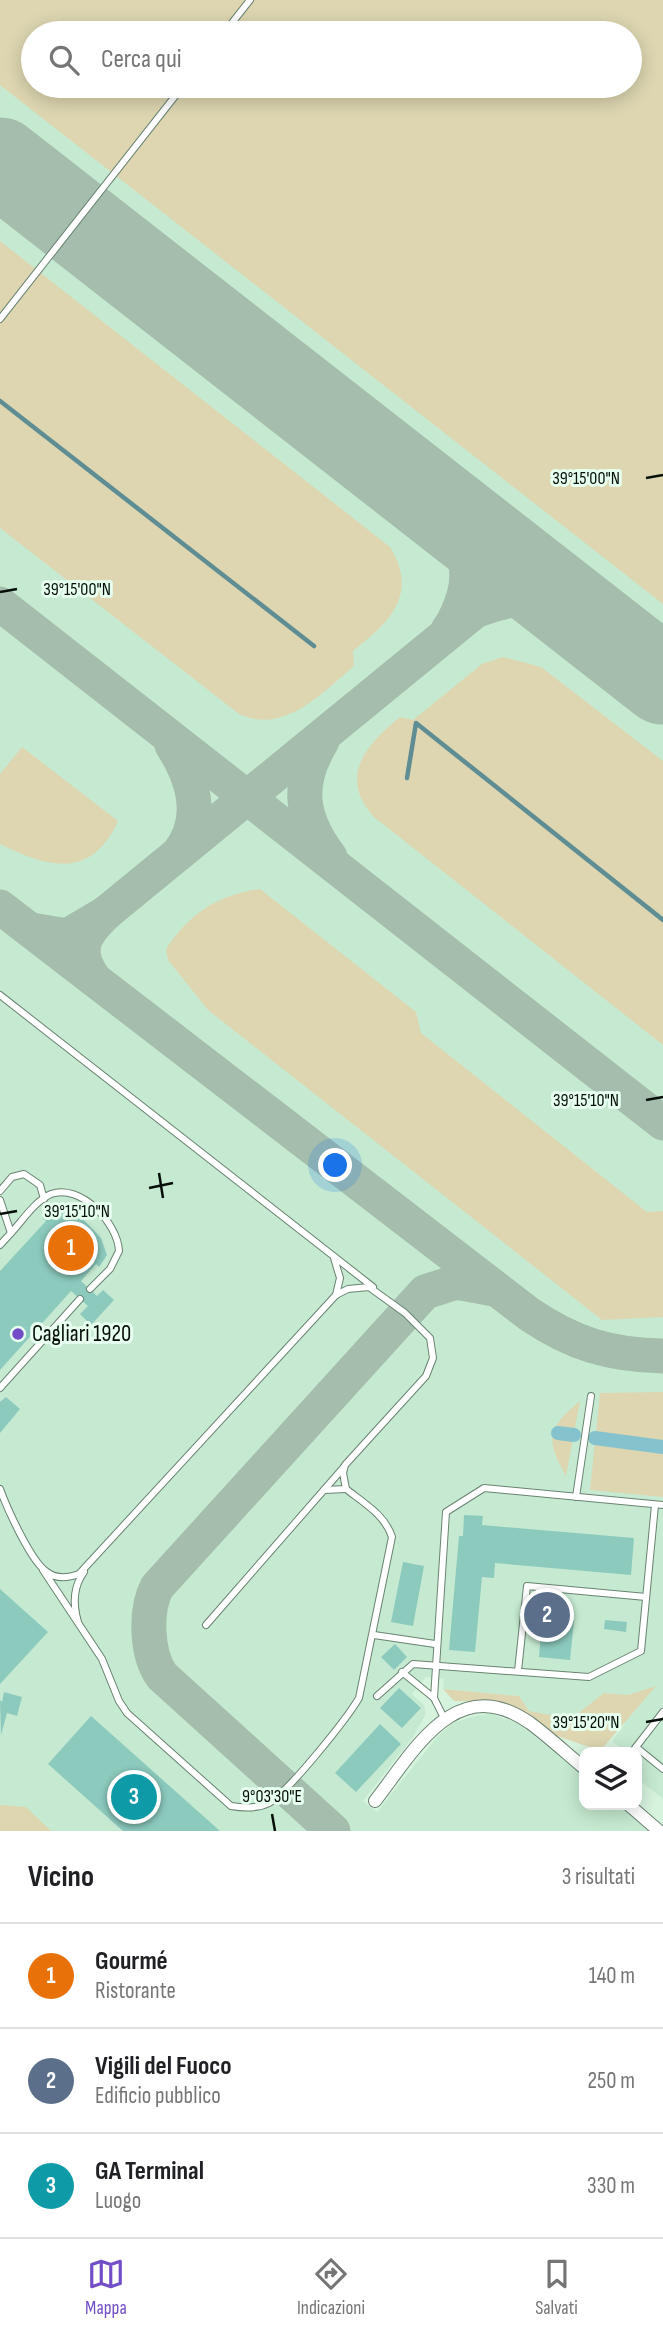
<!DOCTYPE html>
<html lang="it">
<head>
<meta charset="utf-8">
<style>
  :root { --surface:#fff; --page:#f2f2f2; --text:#202124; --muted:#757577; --line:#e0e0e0; --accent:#714ec7 }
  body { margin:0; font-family:"Sofia Sans Condensed",sans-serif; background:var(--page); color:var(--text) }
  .controls { position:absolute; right:21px; bottom:21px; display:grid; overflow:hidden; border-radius:14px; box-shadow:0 4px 18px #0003 }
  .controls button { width:63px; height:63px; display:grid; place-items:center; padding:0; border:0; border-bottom:2px solid var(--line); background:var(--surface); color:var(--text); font:35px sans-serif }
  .you { position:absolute; left:336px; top:1166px; width:24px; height:24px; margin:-18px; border:5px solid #fff; border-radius:50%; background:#1a73e8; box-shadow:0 0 0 10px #1a73e833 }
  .badge { display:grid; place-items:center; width:46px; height:46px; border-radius:50%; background:var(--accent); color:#fff; font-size:23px; font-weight:700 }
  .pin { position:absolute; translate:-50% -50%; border:4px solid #fff; box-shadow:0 2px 7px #0006 }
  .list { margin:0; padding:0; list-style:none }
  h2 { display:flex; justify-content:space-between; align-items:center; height:91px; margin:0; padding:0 28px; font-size:30px }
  h2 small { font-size:23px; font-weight:400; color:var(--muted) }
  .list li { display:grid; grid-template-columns:46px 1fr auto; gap:21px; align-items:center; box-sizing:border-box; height:105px; padding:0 28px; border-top:2px solid var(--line) }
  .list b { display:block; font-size:26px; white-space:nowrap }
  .list p { margin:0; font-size:23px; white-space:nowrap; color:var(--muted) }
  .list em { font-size:23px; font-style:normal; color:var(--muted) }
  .icon { flex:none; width:38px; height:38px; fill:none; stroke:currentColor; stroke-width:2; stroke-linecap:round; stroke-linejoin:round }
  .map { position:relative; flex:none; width:663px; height:1831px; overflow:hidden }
  .search { position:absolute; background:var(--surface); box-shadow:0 4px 18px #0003; left:21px; right:21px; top:21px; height:77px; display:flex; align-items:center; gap:18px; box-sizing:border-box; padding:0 24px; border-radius:38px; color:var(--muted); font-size:26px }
  .sheet { height:406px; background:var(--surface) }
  nav { display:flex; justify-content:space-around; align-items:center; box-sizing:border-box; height:98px; border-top:2px solid var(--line); background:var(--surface); font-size:19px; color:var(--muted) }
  nav a { display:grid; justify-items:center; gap:4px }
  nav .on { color:var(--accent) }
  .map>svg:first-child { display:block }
</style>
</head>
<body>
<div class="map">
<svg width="663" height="1831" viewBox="0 0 663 1831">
  <rect width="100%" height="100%" fill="#d6f3de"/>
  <!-- built -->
  <path fill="#c6ead1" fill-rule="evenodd" d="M0,0H663V1799L637,1778V1752H626L612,1741L625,1724L541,1715L529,1711L519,1696L443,1689L444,1679L426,1677L412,1694L424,1705L426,1714L413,1737L363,1801L377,1812L437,1737L453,1723L474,1716L492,1714L519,1724L584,1776V1805H620L653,1831H0ZM33,33H630V86H33Z"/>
  <!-- green -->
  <g fill="#ddd6b1" fill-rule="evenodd">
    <path d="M0,0H663V604L0,85ZM33,33H630V86H33Z"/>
    <path d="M0,241L390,547C419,594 390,622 353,651L354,666C321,694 284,735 239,714L0,528Z"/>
    <path d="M503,657L541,667L663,761V1045L374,817C337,776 367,744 400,717L413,720L482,664Z"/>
    <path d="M22,747L118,821C91,880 48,868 0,844V774Z"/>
    <path d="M260,889L416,1012L421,1033L647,1212L663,1211V1317L602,1320L208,1010L168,960L166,949C190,913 218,895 260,889Z"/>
    <path d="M663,1392V1497L590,1490L600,1393Z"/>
    <path d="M580,1401L566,1476C545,1439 547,1428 580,1401Z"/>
    <path d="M656,1686L600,1751L552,1734L511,1707L492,1701H454L443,1689L519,1696L529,1711L571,1719L604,1693L628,1695Z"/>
    <path d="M0,1805L26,1807L51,1831H0Z"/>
  </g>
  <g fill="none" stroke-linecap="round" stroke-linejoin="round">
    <!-- stream -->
    <g stroke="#5e8d93" stroke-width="4.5">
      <path d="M0,401L314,646"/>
      <path d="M407,778L416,723L663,920"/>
    </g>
    <!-- canal -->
    <g stroke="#84c3ce" stroke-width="14">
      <path d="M558,1433L574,1435"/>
      <path d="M595,1438L663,1447"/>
    </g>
    <!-- taxiway -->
    <g stroke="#a4bdac" stroke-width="35">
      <path d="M404,478C440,511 478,542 464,596C460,608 456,620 448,630"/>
      <path d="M0,604L663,1123"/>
      <path d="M322,741C296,784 300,817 330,857"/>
      <path d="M172,745C193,778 206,820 178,854"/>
      <path d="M0,907L529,1314C573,1344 610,1355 663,1356"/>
      <path d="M106,913L475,611C537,587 555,602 607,636"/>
      <path d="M31,930L67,936L106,913C83,935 74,950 94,979"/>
      <path d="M333,1831L162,1676C146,1654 145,1610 157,1587L425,1292L456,1282L494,1289"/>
    </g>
    <!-- runway -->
    <path stroke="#a4bdac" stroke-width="89" d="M0,162L663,680"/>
  </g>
  <!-- building -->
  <g fill="#8ccabe">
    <path d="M56,1209H64L81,1217L101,1238L107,1255L99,1267L96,1264L81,1281L97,1296L103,1290L114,1300L91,1325L80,1314L88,1306L71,1291L0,1370V1271L46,1221L42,1218Z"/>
    <path d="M6,1397L20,1409L0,1433V1402Z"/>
    <path d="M464,1515L483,1516L482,1525L634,1538L631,1575L495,1563L494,1578L482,1577L475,1652L449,1650L459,1536H463Z"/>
    <path d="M403,1562L424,1566L413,1626L391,1622Z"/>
    <path d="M0,1589L48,1632L0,1684Z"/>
    <path d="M542,1618L574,1621L570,1660L539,1657Z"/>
    <path d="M605,1620L627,1622L626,1632L604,1629Z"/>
    <path d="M395,1644L407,1657L394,1670L381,1657Z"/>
    <path d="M399,1688L421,1708L402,1728L380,1708Z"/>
    <path d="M4,1692L22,1697L17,1716L7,1713L1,1735L0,1700L2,1702Z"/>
    <path d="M91,1716L220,1831H123L48,1764Z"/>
    <path d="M380,1724L401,1744L356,1792L335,1773Z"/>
  </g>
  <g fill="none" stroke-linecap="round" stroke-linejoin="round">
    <defs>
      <g id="service">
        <path d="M224,33L250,0"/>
        <path d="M0,319L183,86"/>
        <path d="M0,995L373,1287"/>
        <path d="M0,1191L12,1177L24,1174L40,1185L44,1199"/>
        <path d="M0,1200L11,1233C23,1220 35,1201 51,1194C81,1183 118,1224 119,1251L110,1269L90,1289"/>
        <path d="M0,1245L11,1233"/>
        <path d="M334,1258L340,1278L336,1295"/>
        <path d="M0,1388L80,1299"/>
        <path d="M0,1489C7,1508 31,1562 47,1572C56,1579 68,1578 79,1574L336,1295L348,1289L369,1287L405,1313L430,1338L433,1358L426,1376L345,1465L343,1473L346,1489C364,1503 385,1515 392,1537L359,1698C346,1720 289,1791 269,1803C257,1809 243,1808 231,1806L127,1713L119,1701L102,1659L43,1570"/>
        <path d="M324,1490L346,1489"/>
        <path d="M576,1497L591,1396"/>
        <path d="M78,1622C73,1605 73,1587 84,1572"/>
        <path d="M206,1625L344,1467"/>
        <path d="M374,1635L435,1644"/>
        <path d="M518,1671L527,1586L646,1597"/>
        <path d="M402,1672L434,1698L446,1512L484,1488L663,1505"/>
        <path d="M377,1696L413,1664L589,1677L641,1651L655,1505"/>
        <path d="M434,1698L444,1718"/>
        <path d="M636,1747L663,1712"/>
        <path d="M632,1752L636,1747L663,1769"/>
      </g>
      <g id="minor">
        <path d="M375,1801C414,1751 456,1671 530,1723C549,1737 566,1753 584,1768"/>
        <path d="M629,1805L659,1831"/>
      </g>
    </defs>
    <!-- service casing -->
    <use href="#service" stroke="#698371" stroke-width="8"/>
    <!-- minor casing -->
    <use href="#minor" stroke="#698371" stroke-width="14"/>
    <!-- service -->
    <use href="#service" stroke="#fff" stroke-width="6"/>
    <!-- minor -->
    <use href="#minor" stroke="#fff" stroke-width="12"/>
  </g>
  <!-- ticks -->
  <path fill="none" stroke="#050e08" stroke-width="2.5" d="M646,478L663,475M0,592L17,589M646,1100L663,1097M159,1173L163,1198M149,1188L173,1183M0,1214L17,1211M646,1722L663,1719M272,1814L275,1831"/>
  <!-- markers -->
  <circle fill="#714ec7" stroke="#e7ffee" stroke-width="2.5" cx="18" cy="1334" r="7"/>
  <g text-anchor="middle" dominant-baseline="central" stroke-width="6" stroke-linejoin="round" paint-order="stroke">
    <!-- poi labels -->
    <g font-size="23" fill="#050e08" stroke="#e7ffee" text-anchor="start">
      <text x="32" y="1334">Cagliari 1920</text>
    </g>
  </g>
  <g font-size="18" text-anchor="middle" fill="#050e08" stroke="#e7ffee" stroke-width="6" stroke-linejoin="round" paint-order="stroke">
    <text x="586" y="484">39°15'00"N</text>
    <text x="77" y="595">39°15'00"N</text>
    <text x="586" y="1106">39°15'10"N</text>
    <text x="77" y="1217">39°15'10"N</text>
    <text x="586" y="1728">39°15'20"N</text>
    <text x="272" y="1802">9°03'30"E</text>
  </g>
</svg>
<div class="controls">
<button><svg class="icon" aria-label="layers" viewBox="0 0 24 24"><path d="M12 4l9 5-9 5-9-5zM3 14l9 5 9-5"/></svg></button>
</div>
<div class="you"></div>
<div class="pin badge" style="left:71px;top:1248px;background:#e8710a">1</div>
<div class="pin badge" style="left:547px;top:1615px;background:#5c6f8a">2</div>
<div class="pin badge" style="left:134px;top:1797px;background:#0f9aa8">3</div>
<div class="search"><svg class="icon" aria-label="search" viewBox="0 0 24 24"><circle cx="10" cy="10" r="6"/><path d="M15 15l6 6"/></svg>Cerca qui</div>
</div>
<section class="sheet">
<h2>Vicino<small>3 risultati</small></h2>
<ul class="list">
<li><span class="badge" style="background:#e8710a">1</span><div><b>Gourmé</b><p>Ristorante</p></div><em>140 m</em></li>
<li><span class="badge" style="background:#5c6f8a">2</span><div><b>Vigili del Fuoco</b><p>Edificio pubblico</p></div><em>250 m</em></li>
<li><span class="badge" style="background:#0f9aa8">3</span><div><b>GA Terminal</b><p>Luogo</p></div><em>330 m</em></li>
</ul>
</section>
<nav>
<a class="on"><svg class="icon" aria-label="map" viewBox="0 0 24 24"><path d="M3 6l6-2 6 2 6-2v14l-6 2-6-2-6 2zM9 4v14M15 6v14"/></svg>Mappa</a>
<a><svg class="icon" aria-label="directions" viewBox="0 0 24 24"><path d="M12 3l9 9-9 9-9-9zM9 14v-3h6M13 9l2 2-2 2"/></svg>Indicazioni</a>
<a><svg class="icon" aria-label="saved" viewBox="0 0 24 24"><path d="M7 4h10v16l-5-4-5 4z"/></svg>Salvati</a>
</nav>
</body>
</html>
